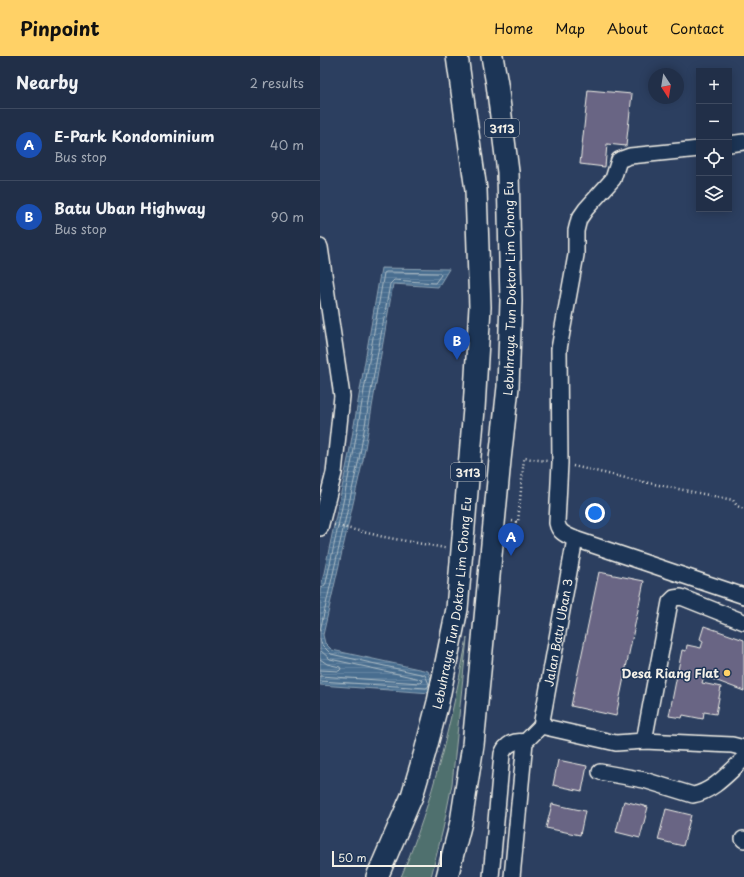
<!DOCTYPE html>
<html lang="en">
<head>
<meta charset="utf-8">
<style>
  :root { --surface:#212f48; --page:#29374f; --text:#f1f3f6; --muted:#a2a9b4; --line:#3e4a60; --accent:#ffd166 }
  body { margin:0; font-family:"Playpen Sans",sans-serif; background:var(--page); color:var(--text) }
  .controls { position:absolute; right:12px; top:12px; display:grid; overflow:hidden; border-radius:0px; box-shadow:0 2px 10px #0003 }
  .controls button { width:36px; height:36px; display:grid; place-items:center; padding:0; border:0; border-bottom:1px solid var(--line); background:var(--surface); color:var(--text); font:20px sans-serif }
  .compass { position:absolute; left:328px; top:12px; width:36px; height:36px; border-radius:50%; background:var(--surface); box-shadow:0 2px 10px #0003; rotate:168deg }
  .scale { position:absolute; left:12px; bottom:10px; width:110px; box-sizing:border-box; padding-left:4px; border:2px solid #f4f1e8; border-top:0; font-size:11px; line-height:14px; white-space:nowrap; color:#f4f1e8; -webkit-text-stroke:3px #1d3557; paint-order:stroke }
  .you { position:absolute; left:275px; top:457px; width:14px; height:14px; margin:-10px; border:3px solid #fff; border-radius:50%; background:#1a73e8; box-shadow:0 0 0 6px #1a73e833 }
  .badge { display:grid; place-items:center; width:26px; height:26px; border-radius:50%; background:var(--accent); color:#fff; font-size:13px; font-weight:700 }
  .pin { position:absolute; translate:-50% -33px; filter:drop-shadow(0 1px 2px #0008) }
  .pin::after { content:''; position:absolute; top:21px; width:14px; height:12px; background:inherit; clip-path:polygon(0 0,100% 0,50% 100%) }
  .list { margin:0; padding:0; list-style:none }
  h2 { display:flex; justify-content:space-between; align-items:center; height:52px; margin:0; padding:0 16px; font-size:17px }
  h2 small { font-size:13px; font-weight:400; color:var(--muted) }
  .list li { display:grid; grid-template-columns:26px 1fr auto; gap:12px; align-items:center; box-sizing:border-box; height:72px; padding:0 16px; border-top:1px solid var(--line) }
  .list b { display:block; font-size:15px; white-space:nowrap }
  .list p { margin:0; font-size:13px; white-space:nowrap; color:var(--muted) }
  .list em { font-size:13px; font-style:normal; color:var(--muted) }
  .icon { flex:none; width:22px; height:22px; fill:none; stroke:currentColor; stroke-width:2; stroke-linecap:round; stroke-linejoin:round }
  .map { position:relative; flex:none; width:424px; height:821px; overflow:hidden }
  header { display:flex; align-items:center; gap:24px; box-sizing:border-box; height:56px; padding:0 20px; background:var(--accent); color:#111 }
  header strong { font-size:19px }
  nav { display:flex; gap:22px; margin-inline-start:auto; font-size:14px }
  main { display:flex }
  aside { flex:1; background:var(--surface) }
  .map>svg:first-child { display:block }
</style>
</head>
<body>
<header>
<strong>Pinpoint</strong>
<nav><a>Home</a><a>Map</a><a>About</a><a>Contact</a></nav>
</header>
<main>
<aside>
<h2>Nearby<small>2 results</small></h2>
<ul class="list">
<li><span class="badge" style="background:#1a4fb4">A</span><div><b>E-Park Kondominium</b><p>Bus stop</p></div><em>40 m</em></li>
<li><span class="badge" style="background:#1a4fb4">B</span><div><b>Batu Uban Highway</b><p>Bus stop</p></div><em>90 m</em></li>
</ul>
</aside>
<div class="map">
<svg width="424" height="821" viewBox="0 0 424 821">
  <defs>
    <pattern id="water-rules" width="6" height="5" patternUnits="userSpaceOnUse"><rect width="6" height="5" fill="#486e90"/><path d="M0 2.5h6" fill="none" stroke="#6383a0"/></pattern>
  </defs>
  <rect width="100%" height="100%" fill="#2c3f60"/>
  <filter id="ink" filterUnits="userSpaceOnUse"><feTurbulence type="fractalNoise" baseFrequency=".025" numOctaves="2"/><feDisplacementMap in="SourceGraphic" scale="8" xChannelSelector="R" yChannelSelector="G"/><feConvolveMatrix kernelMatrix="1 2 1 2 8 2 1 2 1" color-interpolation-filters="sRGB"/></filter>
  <g filter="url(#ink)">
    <!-- grass -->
    <path fill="#506f6e" stroke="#a2b0ab" d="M147,582L132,728L123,773L111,821H81C113,745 132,663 147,582Z"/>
    <!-- water -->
    <path fill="url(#water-rules)" stroke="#8da2b3" d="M61,212L129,213L118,231L73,228L43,404L3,579L5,587L12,594L108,615L113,628L111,637L0,629V536L29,398Z"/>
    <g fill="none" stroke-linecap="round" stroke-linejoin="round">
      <!-- shore -->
      <g stroke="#afbdc5" stroke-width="1">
        <path d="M0,531L4,530L6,527L33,399L64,217L66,216L120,217L121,219L115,227L74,224L70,228L39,403L0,575"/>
        <path d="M0,583L2,589L11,598L105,619L109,628L108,631L106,632L0,625"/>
        <path d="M0,594L10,603L101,623L102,625L100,627L0,620"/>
        <path d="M0,603L7,608L20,611L21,613L19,615L0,614"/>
      </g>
    </g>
    <!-- building -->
    <g fill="#696584" stroke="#f4f1e8">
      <path d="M268,34L312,38L306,90L287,88L285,111L260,108Z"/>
      <path d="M279,516L324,525L296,660L251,650Z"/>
      <path d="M384,570L424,584V635L392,623L394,619L385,616L382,627L401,631L396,658L384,656L383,663L363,659L362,662L349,660L362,594L366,595L367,589L381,592L383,585L380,583Z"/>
      <path d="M238,704L267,710L262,735L233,729Z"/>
      <path d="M304,745L328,751L320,782L296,776Z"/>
      <path d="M232,748L265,755L260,779L226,772Z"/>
      <path d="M346,753L371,759L363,790L338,784Z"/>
    </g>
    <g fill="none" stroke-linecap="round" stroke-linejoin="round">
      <defs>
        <g id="minor">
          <path d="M409,88L424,86"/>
          <path d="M379,93L310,100L299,104L293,123L266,153L259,163L256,175V199L239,293L240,407L237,467C239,477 246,479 255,483L424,540"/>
          <path d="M0,191L22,340L14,417L0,472"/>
          <path d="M221,670L296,687L324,685L412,689L424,692"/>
          <path id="s1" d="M221,670L255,483"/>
          <path d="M324,685L350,546L354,542L361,541L424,566"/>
          <path d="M280,716L324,724L373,739C394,735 409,716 424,703"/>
          <path d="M423,783L424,784"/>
          <path d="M171,821L182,698C186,688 194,684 205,686"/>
          <path d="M192,821L205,686L221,670"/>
        </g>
        <g id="highway">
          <path id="s2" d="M57,821L92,740L105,696L118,646L137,553L154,353L160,251L156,134L137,0"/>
          <path id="s3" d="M127,821L141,766L153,689L180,404L188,331L191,245L188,116L177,28L172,0"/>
        </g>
      </defs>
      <!-- minor casing -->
      <use href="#minor" stroke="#f4f1e8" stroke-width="18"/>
      <!-- highway casing -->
      <use href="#highway" stroke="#f4f1e8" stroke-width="24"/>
      <!-- path -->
      <g stroke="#f4f1e8" stroke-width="2.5" stroke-dasharray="1 3" stroke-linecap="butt">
        <path d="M253,410L319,425L413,444L417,450L424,453"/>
        <path d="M192,465L198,466L204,402L227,405"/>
        <path d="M14,469L64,481L125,492"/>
      </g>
      <!-- minor -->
      <use href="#minor" stroke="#1d3557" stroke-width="15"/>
      <!-- highway -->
      <use href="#highway" stroke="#1d3557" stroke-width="21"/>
    </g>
  </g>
  <!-- markers -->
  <circle fill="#ffd166" stroke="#1d3557" stroke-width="1.5" cx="407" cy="617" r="4"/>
  <g text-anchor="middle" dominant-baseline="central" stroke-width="3" stroke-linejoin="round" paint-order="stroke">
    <!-- shield labels -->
    <g fill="#1d3557" stroke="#b4b9bc" stroke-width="1">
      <rect x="165" y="63" width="34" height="18" rx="3"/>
      <rect x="131" y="407" width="34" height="18" rx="3"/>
    </g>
    <g font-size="11" font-weight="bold" fill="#f4f1e8">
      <text x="182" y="72">3113</text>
      <text x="148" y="416">3113</text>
    </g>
    <!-- street labels -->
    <g font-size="12" fill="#f4f1e8" stroke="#1d3557">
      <text stroke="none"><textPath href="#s3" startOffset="593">Lebuhraya Tun Doktor Lim Chong Eu</textPath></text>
      <text stroke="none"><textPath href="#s2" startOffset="286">Lebuhraya Tun Doktor Lim Chong Eu</textPath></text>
      <text stroke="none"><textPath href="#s1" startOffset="95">Jalan Batu Uban 3</textPath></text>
    </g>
    <!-- poi labels -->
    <g font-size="12" font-weight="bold" fill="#f4f1e8" stroke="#1d3557" text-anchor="end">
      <text x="399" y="617">Desa Riang Flat</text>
    </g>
  </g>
</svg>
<div class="controls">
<button>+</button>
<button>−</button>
<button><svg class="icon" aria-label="locate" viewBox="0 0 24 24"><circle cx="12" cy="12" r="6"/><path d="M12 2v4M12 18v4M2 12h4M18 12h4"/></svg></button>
<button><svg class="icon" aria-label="layers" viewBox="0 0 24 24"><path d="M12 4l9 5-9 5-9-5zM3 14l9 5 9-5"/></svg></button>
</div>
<svg class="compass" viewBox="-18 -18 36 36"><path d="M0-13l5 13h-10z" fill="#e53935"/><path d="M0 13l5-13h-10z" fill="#a2a9b4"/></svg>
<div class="scale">50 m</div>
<div class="you"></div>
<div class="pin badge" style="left:191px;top:500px;background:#1a4fb4">A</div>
<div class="pin badge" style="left:137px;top:304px;background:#1a4fb4">B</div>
</div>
</main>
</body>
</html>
